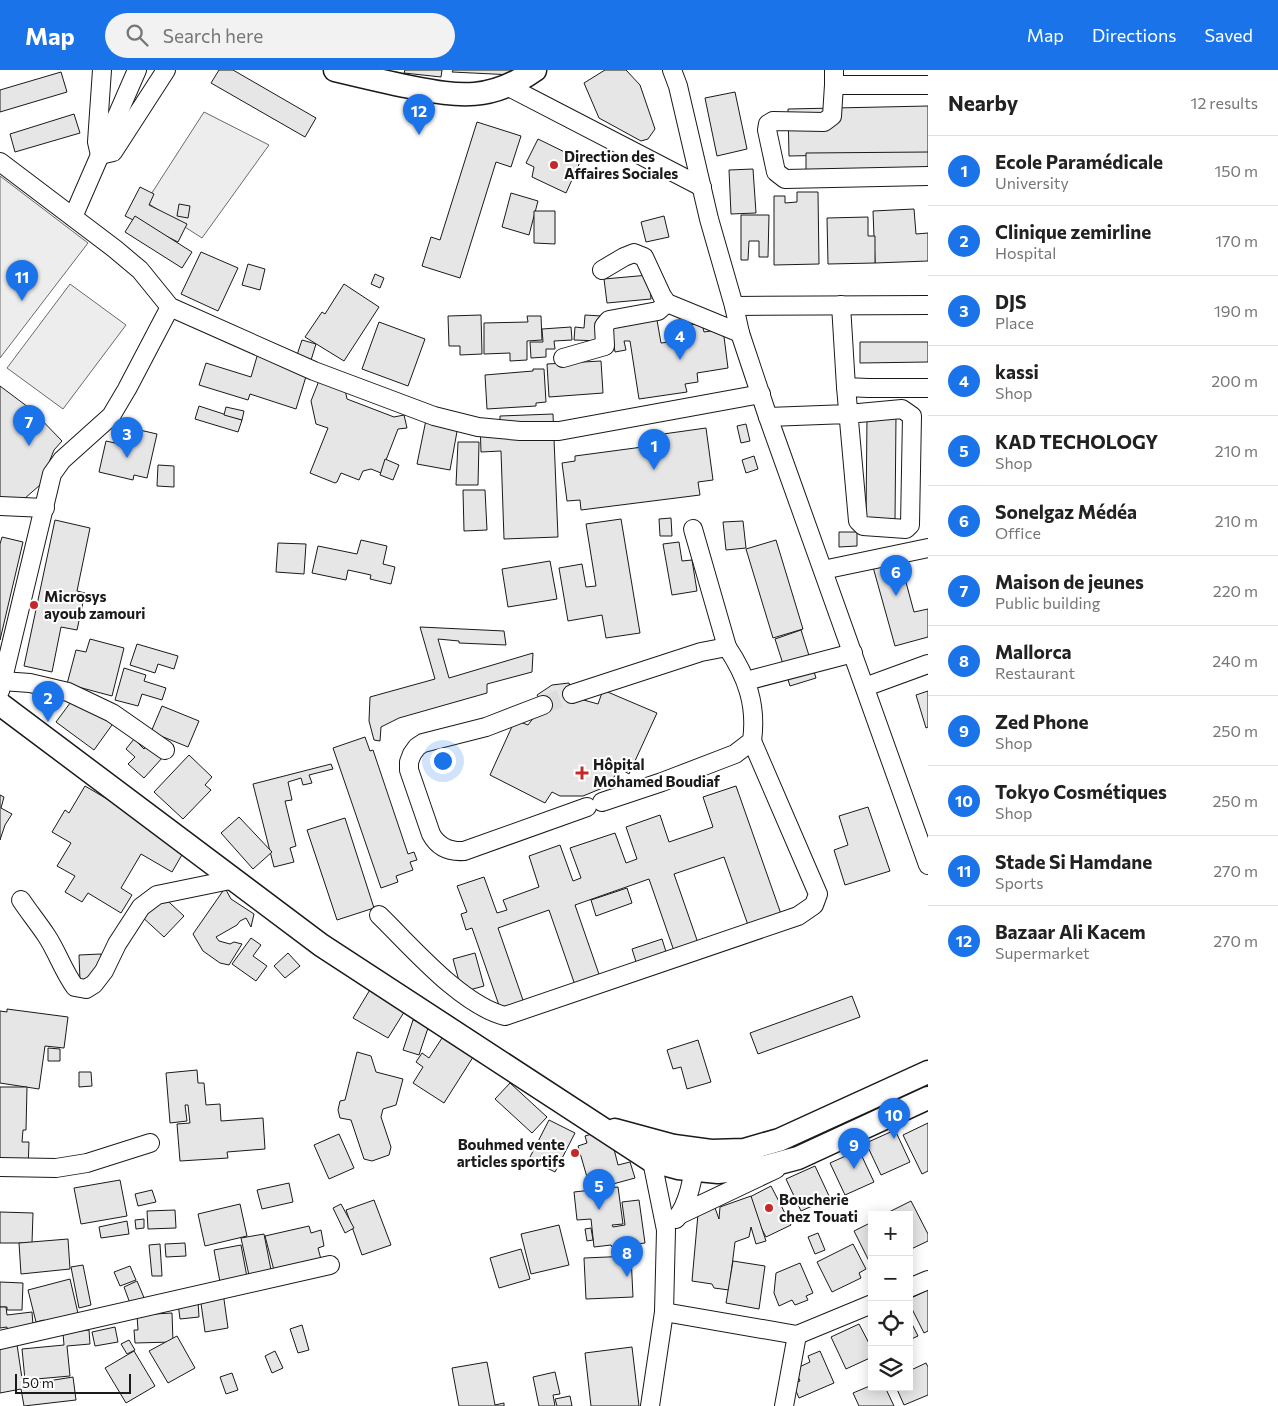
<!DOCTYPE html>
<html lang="en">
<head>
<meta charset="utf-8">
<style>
  :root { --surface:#fff; --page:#f2f2f2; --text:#222; --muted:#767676; --line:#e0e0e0; --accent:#1a73e8 }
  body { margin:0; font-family:Commissioner,sans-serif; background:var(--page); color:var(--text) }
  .controls { position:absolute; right:15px; bottom:15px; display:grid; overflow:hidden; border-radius:0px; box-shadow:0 2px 12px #0003 }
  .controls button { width:45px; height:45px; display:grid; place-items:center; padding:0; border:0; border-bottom:1px solid var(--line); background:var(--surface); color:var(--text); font:25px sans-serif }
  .scale { position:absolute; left:15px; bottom:12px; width:116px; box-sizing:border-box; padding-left:5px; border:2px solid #1a1a1a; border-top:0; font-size:14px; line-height:18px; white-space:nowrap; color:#1a1a1a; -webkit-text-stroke:4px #fff; paint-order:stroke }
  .you { position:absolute; left:442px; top:690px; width:18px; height:18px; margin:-12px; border:4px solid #fff; border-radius:50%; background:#1a73e8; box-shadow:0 0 0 8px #1a73e833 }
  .badge { display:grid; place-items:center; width:32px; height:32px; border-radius:50%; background:var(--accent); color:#fff; font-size:16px; font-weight:700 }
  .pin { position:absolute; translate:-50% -41px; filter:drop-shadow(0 1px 2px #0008) }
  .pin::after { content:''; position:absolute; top:26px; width:18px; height:15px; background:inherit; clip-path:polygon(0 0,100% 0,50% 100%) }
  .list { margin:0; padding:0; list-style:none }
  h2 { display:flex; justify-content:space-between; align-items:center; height:65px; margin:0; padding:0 20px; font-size:21px }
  h2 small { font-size:16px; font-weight:400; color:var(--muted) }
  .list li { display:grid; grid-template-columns:32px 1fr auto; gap:15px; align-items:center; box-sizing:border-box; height:70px; padding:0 20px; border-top:1px solid var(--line) }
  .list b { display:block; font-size:19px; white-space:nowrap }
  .list p { margin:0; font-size:16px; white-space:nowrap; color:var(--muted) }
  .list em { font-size:16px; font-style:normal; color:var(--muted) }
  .icon { flex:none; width:28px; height:28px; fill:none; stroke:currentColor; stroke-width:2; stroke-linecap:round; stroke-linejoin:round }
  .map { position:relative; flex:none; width:928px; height:1336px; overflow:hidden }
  header { display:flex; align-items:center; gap:30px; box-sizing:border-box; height:70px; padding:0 25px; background:var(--accent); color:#fff }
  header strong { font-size:24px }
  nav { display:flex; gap:28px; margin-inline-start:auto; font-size:18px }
  .search { width:350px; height:45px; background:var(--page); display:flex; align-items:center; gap:12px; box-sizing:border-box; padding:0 18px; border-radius:28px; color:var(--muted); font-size:19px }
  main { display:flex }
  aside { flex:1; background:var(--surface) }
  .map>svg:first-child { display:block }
</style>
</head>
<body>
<header>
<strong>Map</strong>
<div class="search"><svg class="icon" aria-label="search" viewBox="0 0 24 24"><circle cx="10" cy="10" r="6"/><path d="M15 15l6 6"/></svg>Search here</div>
<nav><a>Map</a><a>Directions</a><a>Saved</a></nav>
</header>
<main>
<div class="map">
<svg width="928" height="1336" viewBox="0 0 928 1336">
  <rect width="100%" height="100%" fill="#fff"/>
  <!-- green -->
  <g fill="#ededed" stroke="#6a6a6a">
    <path d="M204,42L269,75L202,168L146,132Z"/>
    <path d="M0,106L88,173L0,288Z"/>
    <path d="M70,214L126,255L63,339L7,298Z"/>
  </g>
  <!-- building -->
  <g fill="#e6e6e6" stroke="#1a1a1a">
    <path d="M219,0H233L316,48L305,67L211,13Z"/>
    <path d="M405,0H442L441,7L404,3Z"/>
    <path d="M453,0H513V5L452,2Z"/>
    <path d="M605,0H626L640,15L655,59L648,69L641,71L599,48L584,13Z"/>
    <path d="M61,2L67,22L0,42V20Z"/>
    <path d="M735,22L747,79L717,86L705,28Z"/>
    <path d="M928,36V83L789,86L788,39Z"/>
    <path d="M74,44L80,63L15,82L10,64Z"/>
    <path d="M477,52L521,66L511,97L496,92L460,208L422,196L431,167L440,170Z"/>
    <path d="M538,69L581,90L566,123L532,107L534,97L526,93Z"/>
    <path d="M928,82V102L806,103V83Z"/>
    <path d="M753,99L756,143L731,144L729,100Z"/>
    <path d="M140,117L154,124L149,135L187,154L178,172L125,146Z"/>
    <path d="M797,122H818L819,194L774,195V126H785V133L797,132Z"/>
    <path d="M511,123L538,131L529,165L502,157Z"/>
    <path d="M179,134L190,136L188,148L177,146Z"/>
    <path d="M914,139L916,164L928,163V191L875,193L873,141Z"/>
    <path d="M534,141H555V174L534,173Z"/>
    <path d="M741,145H769L768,187H759V171H749L748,190H741Z"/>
    <path d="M135,146L192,182L182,198L125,162Z"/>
    <path d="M664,146L669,167L646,172L641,152Z"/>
    <path d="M868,147V166H875V193L828,194L827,148Z"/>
    <path d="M201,182L238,198L218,241L181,224Z"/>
    <path d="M248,194L265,199L260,220L242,215Z"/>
    <path d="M375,204L384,208L380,218L371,214Z"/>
    <path d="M649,205L651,229L607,233L604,209Z"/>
    <path d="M344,214L379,237L344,291L305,267L322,242L325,244Z"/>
    <path d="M481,245L482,284L460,285V276H449L448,246Z"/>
    <path d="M585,245L602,246L601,271L574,270L575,257L584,258Z"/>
    <path d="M527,246H541L542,270L527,271V290L510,291V283L484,284V253L528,252Z"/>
    <path d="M657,250L661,273L670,272L668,258L702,253L704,262L723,259L728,298L697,303L698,312L685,314L687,322L639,329L630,271H624L626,280L615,282L611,256Z"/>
    <path d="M379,252L425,269L408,316L362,299Z"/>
    <path d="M571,257L572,270L554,271L555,279H546V287L531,288L530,272H543L542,259Z"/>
    <path d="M302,270L316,274L296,339L250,324L248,330L199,315L206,293L251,307L260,276L296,288Z"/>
    <path d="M860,272H928V292L860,293Z"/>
    <path d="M601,291L603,323L549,327L547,294Z"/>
    <path d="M324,298L342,305L347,329L394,347L404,345L407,358L398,359L381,403L371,399L363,401L359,410L341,403L337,412L335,413L310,403L328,358L316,354L311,331Z"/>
    <path d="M533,299H544L546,332L536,333V336L487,339L485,305L533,301Z"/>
    <path d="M0,316L32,340L62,371L54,380L40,415L24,429L0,428Z"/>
    <path d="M199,336L242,350L238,362L195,349Z"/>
    <path d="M226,337L244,341L242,350L224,345Z"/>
    <path d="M553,344L558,467L504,469L501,381L481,382L480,352L500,351V346Z"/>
    <path d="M867,346H896L895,451L866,450Z"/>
    <path d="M426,350L458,356L450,400L417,394Z"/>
    <path d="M746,354L750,371L741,373L737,356Z"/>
    <path d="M118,355L157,364L147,408L134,405L133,410L99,402L106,371L115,373Z"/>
    <path d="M706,358L713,410L698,412L700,425L581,440L580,430L567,431L562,393L575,391V386L650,376L649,366Z"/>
    <path d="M458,372H479L478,415H456Z"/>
    <path d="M754,386L758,399L746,403L742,390Z"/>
    <path d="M385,389L399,395L393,410L380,405Z"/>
    <path d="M158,395L174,396V417L157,416Z"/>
    <path d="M463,420H485L487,460L464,461Z"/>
    <path d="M671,448L672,466H660L659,449Z"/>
    <path d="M621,449L640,563L606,568L602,545L568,551L559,498L582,494L586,517L596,516L586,454Z"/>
    <path d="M55,450L90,458L77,521L85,523L77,560L61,557L52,602L24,596Z"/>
    <path d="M743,451L746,478L726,480L723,452Z"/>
    <path d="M839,462H857V476L839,477Z"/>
    <path d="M2,467L23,472L0,570V474Z"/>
    <path d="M361,470L387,476L383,494L395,497L391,514L370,509L371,505L348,500L346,510L312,503L318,476L357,484Z"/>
    <path d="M776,470L803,559L773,568L746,479Z"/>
    <path d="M679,472L682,491L692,490L697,521L672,525L663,474Z"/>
    <path d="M278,473L306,474L304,504L276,502Z"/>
    <path d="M900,490L914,542L928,539V567L895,576L873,497Z"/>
    <path d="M550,491L557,529L508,537L502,499Z"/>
    <path d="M420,557L504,561L506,575L459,573V571L438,569L449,608L533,583L532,602L487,614V623L399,648L381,657L380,671L374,670L369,651L370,627L435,609Z"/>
    <path d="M801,560L816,608L790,616L775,569Z"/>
    <path d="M90,569L124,578L112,626L67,614L76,580L86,582Z"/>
    <path d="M137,574L178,586L174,599L158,594L155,603L130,595Z"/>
    <path d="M124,598L146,605L144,611L166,618L162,630L142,624L138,636L115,630Z"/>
    <path d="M569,613L573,627L598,634L603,620L657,643L629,704L621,699L605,717L583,726H560L552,722L545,733L490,705L515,650L528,655L543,635L537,625L552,615Z"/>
    <path d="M79,621L117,648L94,680L56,652Z"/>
    <path d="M928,621V657L926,658L916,625Z"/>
    <path d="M162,636L199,651L188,677L151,662Z"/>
    <path d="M365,667L370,681L373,680L408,784L414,782L417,790L410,792L413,800L396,806L398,812L381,818L333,678Z"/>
    <path d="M134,669L144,679L148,674L163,687L144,708L128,694L135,687L126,679Z"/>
    <path d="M189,685L212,707L205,715L211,720L183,749L154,722Z"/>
    <path d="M331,694L333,699L309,705L312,713L303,715L301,708L288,712L292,730L285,731L296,776L290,778L294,792L274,797L253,714Z"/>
    <path d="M85,716L187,776L172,802L141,784L121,818L132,825L121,843L88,823L82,832L65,822L75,806L57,796L71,773L52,762L65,740L69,743Z"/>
    <path d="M736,716L781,844L748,855L724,787L674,804L698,873L674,881L649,809L575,835L601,910L576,918L549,840L498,858L524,933L501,941L472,858L466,860L461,844L467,842L457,816L484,807L497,843L507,840L503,830L539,817L529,786L560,775L573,811L581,808L570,778L615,763L626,793L637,789L626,757L660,745L669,772L713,757L703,727Z"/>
    <path d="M0,725L4,727L1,738L12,744L5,755L0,770Z"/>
    <path d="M868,737L890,801L845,815L834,780L848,775L839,746Z"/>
    <path d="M239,747L272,782L253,799L221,763Z"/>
    <path d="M345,748L374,838L337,850L307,760Z"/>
    <path d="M225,818L231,829L254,844L251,857L246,848L240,851L237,855L216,867L219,871L230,874L234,872L242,874L229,895L220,893L203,881L193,864Z"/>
    <path d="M627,818L632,833L596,846L591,830Z"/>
    <path d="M158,822L184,846L164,867L139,844Z"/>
    <path d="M251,868L261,875L253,886L267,896L256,911L232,894Z"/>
    <path d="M662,869L668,888L638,898L632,879Z"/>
    <path d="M288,883L300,896L285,908L274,896Z"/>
    <path d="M475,883L484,916L462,922L453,889Z"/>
    <path d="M101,884L103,910L80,911L79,885Z"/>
    <path d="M371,918L406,939L388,968L353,948Z"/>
    <path d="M852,926L860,947L758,984L750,963Z"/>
    <path d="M7,939L68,947L64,978L45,976L39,1019L0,1013V941L7,942Z"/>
    <path d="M413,950L429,955L419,985L403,980Z"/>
    <path d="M444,965L475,984L444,1033L413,1013L423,997L416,992L422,983L429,988Z"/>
    <path d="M698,970L711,1012L687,1019L681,997L673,999L667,980Z"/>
    <path d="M48,978L60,979V991H48Z"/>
    <path d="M357,982L371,986L376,1002L403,1009L396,1035L383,1039L381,1047L391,1077L389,1085L372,1091L364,1089L351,1050L340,1048L338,1040L340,1031L345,1030Z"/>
    <path d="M197,1000L198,1013H204L206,1035L220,1034L221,1051L263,1048L265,1079L227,1082L228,1088L180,1091L177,1054L190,1053L188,1035H185L187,1051L170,1053L166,1003Z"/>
    <path d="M79,1002H91L92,1016L79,1017Z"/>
    <path d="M510,1013L547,1047L532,1063L495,1029Z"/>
    <path d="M0,1017H27L26,1060H23L22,1072H29L28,1099H0Z"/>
    <path d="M549,1050L575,1063L555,1102L529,1089Z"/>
    <path d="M928,1053V1101L922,1104L903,1065Z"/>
    <path d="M609,1059L618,1095L630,1092L635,1108L602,1117L600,1111L589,1114L578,1076L587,1073L585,1066Z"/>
    <path d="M895,1060L910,1092L881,1105L866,1073Z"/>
    <path d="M339,1064L354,1098L329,1109L314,1075Z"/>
    <path d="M859,1080L874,1112L845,1125L830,1093Z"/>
    <path d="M815,1096L830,1128L801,1141L786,1109Z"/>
    <path d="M120,1110L127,1146L81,1154L74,1118Z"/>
    <path d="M289,1113L293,1132L262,1139L257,1120Z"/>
    <path d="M771,1116L791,1155L766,1167L746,1129Z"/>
    <path d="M618,1117L623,1154L612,1155L613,1157L625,1155L622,1132L639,1130L645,1173L612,1177L611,1175L594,1177L591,1149L577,1150L574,1122Z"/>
    <path d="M152,1120L156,1132L138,1136L135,1124Z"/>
    <path d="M751,1126L766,1171L756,1174L751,1157L749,1167L735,1172L729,1220L714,1218L712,1214L692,1211L698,1144L715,1138L719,1149L720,1137Z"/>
    <path d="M374,1130L391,1175L362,1185L346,1140Z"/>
    <path d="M911,1131L928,1164V1171L909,1180V1145L887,1143Z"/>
    <path d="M240,1134L247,1166L205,1176L198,1144Z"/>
    <path d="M341,1134L354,1158L345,1163L333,1138Z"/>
    <path d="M175,1140L176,1158L148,1159L147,1141Z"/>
    <path d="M0,1142L33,1143L32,1173H0Z"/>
    <path d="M144,1149V1158L136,1159L135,1150Z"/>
    <path d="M127,1151L129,1164L101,1168L99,1157Z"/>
    <path d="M872,1152V1197L854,1161Z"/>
    <path d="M559,1155L569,1195L531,1204L521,1164Z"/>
    <path d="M309,1156L311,1163L321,1160L324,1176L318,1178L323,1197L276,1208L265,1166Z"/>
    <path d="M591,1158L593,1170L587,1171L585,1159Z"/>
    <path d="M818,1163L825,1180L815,1184L808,1167Z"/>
    <path d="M264,1164L272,1205L250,1210L241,1168Z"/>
    <path d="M68,1169L70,1199L21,1204L19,1173Z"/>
    <path d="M185,1173L186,1186L166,1187L165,1174Z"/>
    <path d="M160,1174L162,1206H152L149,1175Z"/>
    <path d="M853,1174L866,1199L859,1203L861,1208L832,1222L817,1192Z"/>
    <path d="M241,1175L247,1207L220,1212L214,1180Z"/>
    <path d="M521,1179L530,1209L499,1218L490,1188Z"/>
    <path d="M631,1186L633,1227L586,1229L584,1188Z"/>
    <path d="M733,1191L765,1196L759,1239L726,1233Z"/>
    <path d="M800,1193L813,1223L806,1226L808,1230L795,1235L792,1230L779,1236L774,1223L776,1203Z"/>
    <path d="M83,1195L91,1235L79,1238L71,1197Z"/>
    <path d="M130,1196L136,1210L120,1216L114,1202Z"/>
    <path d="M70,1209L80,1252L46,1257L44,1250L36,1252L28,1220Z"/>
    <path d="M137,1211L145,1230L131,1236L124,1217Z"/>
    <path d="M0,1212L23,1213L22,1240H7V1237H0Z"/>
    <path d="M222,1215L228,1258L205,1262L199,1219Z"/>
    <path d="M928,1220V1261L924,1263L909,1233V1229Z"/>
    <path d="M198,1231L199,1247L180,1249L178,1233Z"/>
    <path d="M0,1237H6L7,1245L32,1242L33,1255L7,1264V1257L0,1258Z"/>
    <path d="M172,1243L173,1272L135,1273L134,1260H138L137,1245Z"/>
    <path d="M909,1248L918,1266L909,1270Z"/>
    <path d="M859,1254L872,1279V1287L846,1299L831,1267Z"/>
    <path d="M302,1255L309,1280L298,1283L290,1259Z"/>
    <path d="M115,1257L118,1272L95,1276L92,1262Z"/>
    <path d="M89,1260L90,1274L67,1276L70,1306L25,1310L22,1279L64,1275L63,1263Z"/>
    <path d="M177,1266L195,1298L168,1313L149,1281Z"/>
    <path d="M16,1268L23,1315L73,1307L76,1330L24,1336L21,1319L0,1323V1270Z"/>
    <path d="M129,1270L135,1280L127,1284L121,1274Z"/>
    <path d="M632,1277L639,1336H591L585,1283Z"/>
    <path d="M134,1281L155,1316L126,1333L105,1298Z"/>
    <path d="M275,1281L283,1298L272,1303L265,1286Z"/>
    <path d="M820,1281L834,1313L799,1328L793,1314L800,1311L795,1299L810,1292L808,1286Z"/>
    <path d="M487,1292L495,1335L504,1333V1336H459L452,1298Z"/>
    <path d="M926,1293L928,1297V1325L904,1335L896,1317H909V1301Z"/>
    <path d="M555,1302L560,1324L553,1325L555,1336H539L533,1307Z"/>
    <path d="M232,1303L238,1320L226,1324L220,1307Z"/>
    <path d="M872,1315V1317H885L894,1336H859L853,1323Z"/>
    <path d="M570,1326L572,1336H557L555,1329Z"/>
  </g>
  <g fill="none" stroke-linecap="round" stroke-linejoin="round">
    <!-- minor-tunnel -->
    <path stroke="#ddd" stroke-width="18" stroke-dasharray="18 9" stroke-linecap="butt" d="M543,635L572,624"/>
    <defs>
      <g id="minor">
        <path d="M102,0L97,72L100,85L113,82L166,0"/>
        <path d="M672,0L678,16L709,149L734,236L740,263L768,347L928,795"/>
        <path d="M834,15V0"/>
        <path d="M928,15H834L832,46L824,52L773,51L768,54L767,60L776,102L785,109L928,106"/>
        <path d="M507,16L702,117"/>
        <path d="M0,92L115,179L140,200L170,237L314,301L434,346L478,357L520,361H559L761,324"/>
        <path d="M73,147L137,0"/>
        <path d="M602,200L624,187L634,183L644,187L662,226L667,233L740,263"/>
        <path d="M841,235L846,317L868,318H928"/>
        <path d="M734,236L928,235"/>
        <path d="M563,288L605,276L604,256L609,250L658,241L667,233"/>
        <path d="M768,347L848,344L902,339L912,346L910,455L906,459L863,456L858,451L846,317"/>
        <path d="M0,436L45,438"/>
        <path d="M693,459L727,577"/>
        <path d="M823,500L928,478"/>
        <path d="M2,611L30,613L68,622L112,643L165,680"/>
        <path d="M746,611L853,583"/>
        <path d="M865,617L928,594"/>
        <path d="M0,621L52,404L62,390L111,346L127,319L170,237"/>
        <path d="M572,624L701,582L727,577C747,607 757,635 752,671L735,684L662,712L602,732"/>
        <path d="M543,635L486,657L423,673L417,677L412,684L409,692V700L431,764C438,777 449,782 464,781L587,737"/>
        <path d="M21,830C29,842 38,853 46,865C57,881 63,901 75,917L86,919L94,914L104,901L117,874L141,837L157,825L235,809"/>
        <path d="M379,845C412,877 461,935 505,946L798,846L814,835L818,824L752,671"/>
        <path d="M0,1097L56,1098L87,1093L150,1073"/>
        <path d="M679,1145L776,1099"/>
        <path d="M676,1149C688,1135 694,1106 695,1088"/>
        <path d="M909,1218L928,1210"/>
        <path d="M664,1242L797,1265L872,1234"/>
        <path d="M0,1270L330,1195"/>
        <path d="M650,1336L664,1242L666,1160L652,1091L655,1080"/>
        <path d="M784,1336L797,1265"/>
      </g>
      <g id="major">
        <path d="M335,0C360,6 385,12 410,17C460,27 491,31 535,0"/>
        <path d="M0,634L321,875L652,1091L678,1098L718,1102L764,1097L798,1088L928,1028"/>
        <path d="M615,1060L674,1076L711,1081L744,1080L779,1070L928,1002"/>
      </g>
    </defs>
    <!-- minor casing -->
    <use href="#minor" stroke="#1a1a1a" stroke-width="20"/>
    <!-- major casing -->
    <use href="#major" stroke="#1a1a1a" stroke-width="25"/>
    <!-- minor -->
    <use href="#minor" stroke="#fff" stroke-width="18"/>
    <!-- major -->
    <use href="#major" stroke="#fff" stroke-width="22"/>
  </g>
  <!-- markers -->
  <g fill="#c62828" stroke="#fff" stroke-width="2">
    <circle cx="554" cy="95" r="5"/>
    <circle cx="34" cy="535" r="5"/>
    <path d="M579.5 695.5h5v5h5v5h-5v5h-5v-5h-5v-5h5z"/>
    <circle cx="575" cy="1083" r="5"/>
    <circle cx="769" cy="1138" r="5"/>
  </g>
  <g text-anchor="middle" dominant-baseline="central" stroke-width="4" stroke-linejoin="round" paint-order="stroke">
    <!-- poi labels -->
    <g font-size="15" font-weight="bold" fill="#1a1a1a" stroke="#fff" text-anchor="start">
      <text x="564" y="86">Direction des<tspan x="564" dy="17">Affaires Sociales</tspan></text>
      <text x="44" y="526">Microsys<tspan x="44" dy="17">ayoub zamouri</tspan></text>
      <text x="593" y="694">Hôpital<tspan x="593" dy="17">Mohamed Boudiaf</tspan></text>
      <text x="565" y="1074" text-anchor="end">Bouhmed vente<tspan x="565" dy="17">articles sportifs</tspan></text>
      <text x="779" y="1129">Boucherie<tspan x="779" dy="17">chez Touati</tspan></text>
    </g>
  </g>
</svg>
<div class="controls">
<button>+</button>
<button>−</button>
<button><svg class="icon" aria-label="locate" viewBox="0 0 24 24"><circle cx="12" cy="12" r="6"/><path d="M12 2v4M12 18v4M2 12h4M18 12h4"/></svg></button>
<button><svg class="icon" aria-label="layers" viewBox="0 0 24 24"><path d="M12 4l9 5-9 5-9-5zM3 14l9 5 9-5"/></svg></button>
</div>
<div class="scale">50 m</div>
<div class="you"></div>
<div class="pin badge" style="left:654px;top:400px">1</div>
<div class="pin badge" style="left:48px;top:652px">2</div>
<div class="pin badge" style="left:127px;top:388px">3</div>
<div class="pin badge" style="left:680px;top:290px">4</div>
<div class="pin badge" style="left:599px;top:1140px">5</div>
<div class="pin badge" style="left:896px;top:526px">6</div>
<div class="pin badge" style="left:29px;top:376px">7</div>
<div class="pin badge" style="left:627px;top:1207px">8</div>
<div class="pin badge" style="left:854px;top:1099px">9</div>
<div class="pin badge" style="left:894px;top:1069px">10</div>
<div class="pin badge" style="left:22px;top:231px">11</div>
<div class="pin badge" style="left:419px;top:65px">12</div>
</div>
<aside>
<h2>Nearby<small>12 results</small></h2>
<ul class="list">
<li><span class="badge">1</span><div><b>Ecole Paramédicale</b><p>University</p></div><em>150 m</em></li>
<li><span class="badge">2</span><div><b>Clinique zemirline</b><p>Hospital</p></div><em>170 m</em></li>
<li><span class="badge">3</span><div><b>DJS</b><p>Place</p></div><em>190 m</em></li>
<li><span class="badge">4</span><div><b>kassi</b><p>Shop</p></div><em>200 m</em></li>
<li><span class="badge">5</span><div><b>KAD TECHOLOGY</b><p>Shop</p></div><em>210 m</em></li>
<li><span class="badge">6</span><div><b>Sonelgaz Médéa</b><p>Office</p></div><em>210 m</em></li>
<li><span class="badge">7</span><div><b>Maison de jeunes</b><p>Public building</p></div><em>220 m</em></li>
<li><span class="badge">8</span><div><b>Mallorca</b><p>Restaurant</p></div><em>240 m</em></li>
<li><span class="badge">9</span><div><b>Zed Phone</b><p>Shop</p></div><em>250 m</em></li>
<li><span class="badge">10</span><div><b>Tokyo Cosmétiques</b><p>Shop</p></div><em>250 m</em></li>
<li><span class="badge">11</span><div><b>Stade Si Hamdane</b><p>Sports</p></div><em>270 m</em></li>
<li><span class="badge">12</span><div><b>Bazaar Ali Kacem</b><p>Supermarket</p></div><em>270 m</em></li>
</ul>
</aside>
</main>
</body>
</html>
